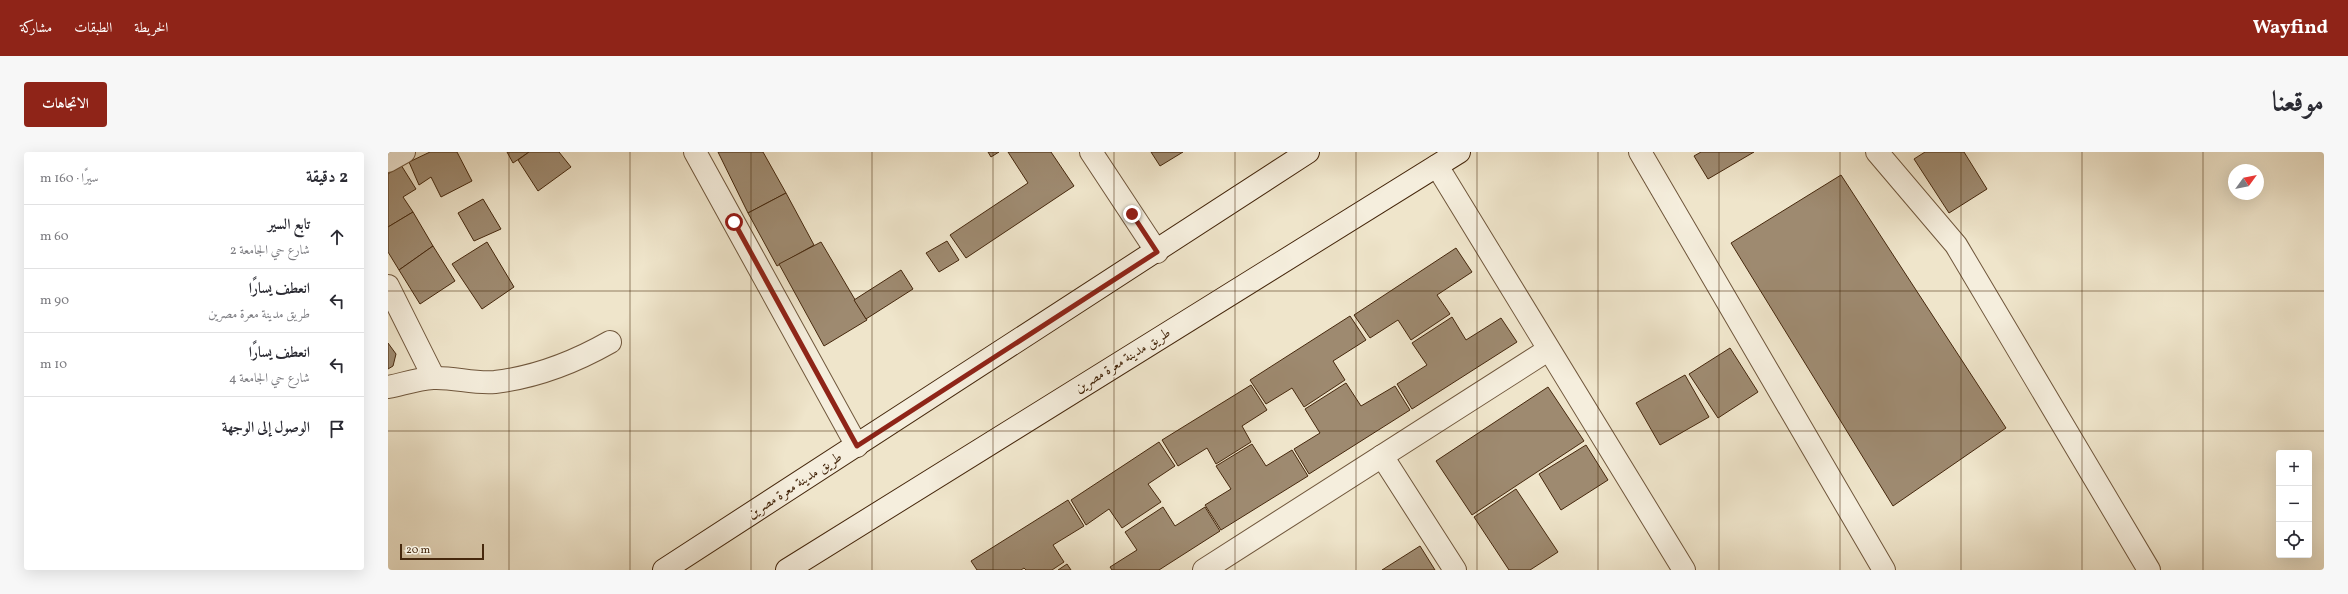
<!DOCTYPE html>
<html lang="ar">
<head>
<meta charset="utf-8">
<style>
  :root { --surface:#fff; --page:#f7f7f7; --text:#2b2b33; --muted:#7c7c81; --line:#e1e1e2; --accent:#8f2418 }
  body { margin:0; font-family:Vollkorn,Amiri,serif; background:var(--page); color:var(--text); direction:rtl }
  .controls { position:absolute; right:12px; bottom:12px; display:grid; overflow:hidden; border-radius:4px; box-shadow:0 4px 16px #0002 }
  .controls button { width:36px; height:36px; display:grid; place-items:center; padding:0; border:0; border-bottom:1px solid var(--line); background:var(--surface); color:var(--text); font:20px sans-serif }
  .compass { position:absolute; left:1840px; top:12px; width:36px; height:36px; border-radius:50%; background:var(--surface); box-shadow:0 4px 16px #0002; rotate:57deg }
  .scale { position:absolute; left:12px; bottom:10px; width:84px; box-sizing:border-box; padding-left:4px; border:2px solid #46280d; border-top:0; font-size:11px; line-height:14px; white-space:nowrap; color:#46280d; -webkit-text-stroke:3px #f5eedd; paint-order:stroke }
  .stop { position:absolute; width:12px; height:12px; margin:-9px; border:3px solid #8f2418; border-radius:50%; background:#fff }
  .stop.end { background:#8f2418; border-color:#fff; box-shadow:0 1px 4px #0008 }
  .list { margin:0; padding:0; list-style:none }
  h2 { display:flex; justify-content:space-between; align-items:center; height:52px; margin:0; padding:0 16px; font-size:17px }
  h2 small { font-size:13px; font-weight:400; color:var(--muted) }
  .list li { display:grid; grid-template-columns:26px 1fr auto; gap:12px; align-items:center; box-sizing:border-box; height:64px; padding:0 16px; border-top:1px solid var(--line) }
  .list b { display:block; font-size:15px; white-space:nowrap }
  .list p { margin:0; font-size:13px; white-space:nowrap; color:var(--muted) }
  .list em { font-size:13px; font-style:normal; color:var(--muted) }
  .icon { flex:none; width:22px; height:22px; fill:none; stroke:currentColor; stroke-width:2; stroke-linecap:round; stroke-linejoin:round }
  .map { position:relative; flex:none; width:1936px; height:418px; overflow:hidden; direction:ltr; border-radius:4px }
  header { display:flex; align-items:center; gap:24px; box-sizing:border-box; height:56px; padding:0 20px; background:var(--accent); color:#fff }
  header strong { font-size:19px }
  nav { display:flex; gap:22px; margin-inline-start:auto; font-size:14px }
  .intro { display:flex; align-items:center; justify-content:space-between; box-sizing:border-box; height:96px; padding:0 24px }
  h1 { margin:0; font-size:28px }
  .button { padding:10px 18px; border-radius:4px; background:var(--accent); color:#fff; font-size:14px; font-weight:700 }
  main { display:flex; gap:24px; padding:0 24px }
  aside { flex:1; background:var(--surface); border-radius:4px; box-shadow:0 4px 16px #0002 }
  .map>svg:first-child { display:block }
</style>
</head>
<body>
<header>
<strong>Wayfind</strong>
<nav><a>الخريطة</a><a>الطبقات</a><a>مشاركة</a></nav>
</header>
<div class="intro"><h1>موقعنا</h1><a class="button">الاتجاهات</a></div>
<main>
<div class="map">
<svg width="1936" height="418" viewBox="0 0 1936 418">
  <rect width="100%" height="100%" fill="#efe5cb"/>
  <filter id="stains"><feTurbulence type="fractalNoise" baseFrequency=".005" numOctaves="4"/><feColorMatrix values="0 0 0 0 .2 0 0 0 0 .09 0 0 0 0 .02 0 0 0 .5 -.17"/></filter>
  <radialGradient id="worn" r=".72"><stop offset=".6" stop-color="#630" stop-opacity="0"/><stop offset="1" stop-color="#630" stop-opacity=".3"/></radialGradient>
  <!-- building -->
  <g fill="#9e8a70" stroke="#46280d">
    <path d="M42,0H69L84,29L53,45L43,25L31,33L21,10Z"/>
    <path d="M119,0H141L125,11Z"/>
    <path d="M141,0H171L183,15L150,39L130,8Z"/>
    <path d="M330,0H375L398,41L360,61Z"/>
    <path d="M600,0H611L603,5Z"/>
    <path d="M620,0H663L686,34L578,106L562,83L640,31Z"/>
    <path d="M763,0H795L772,14Z"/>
    <path d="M1313,0H1366L1320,27L1306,4Z"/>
    <path d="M1537,0H1576L1599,37L1561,61L1526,7Z"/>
    <path d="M13,13L28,37L15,45L25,60L0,75V22Z"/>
    <path d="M1453,23L1618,276L1505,354L1343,91Z"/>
    <path d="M398,41L426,93L389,114L360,61Z"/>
    <path d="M95,47L113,77L86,89L70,61Z"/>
    <path d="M25,60L45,94L11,118L0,100V75Z"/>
    <path d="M559,89L571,108L551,120L538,101Z"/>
    <path d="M99,90L126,135L94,157L64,112Z"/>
    <path d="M433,90L479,168L436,194L391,112Z"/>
    <path d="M45,94L67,129L32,152L11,118Z"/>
    <path d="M1068,96L1084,120L1049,143L1062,162L1023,188L1010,168L982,186L966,163Z"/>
    <path d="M513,118L525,137L478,167L466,148Z"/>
    <path d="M962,164L978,188L945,209L957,228L916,255L904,236L878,252L862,228Z"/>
    <path d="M1064,165L1078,188L1113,166L1129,190L1024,257L1009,232L1039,213L1024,191Z"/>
    <path d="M0,191L8,202L5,214L0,217Z"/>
    <path d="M1342,196L1370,240L1330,266L1301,222Z"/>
    <path d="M1297,223L1321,265L1272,293L1248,251Z"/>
    <path d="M958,231L973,254L1007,234L1022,258L921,322L906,297L932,281L917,257Z"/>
    <path d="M863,233L879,258L854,274L863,290L828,312L819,296L790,314L774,288Z"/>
    <path d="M1160,235L1196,289L1084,363L1048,309Z"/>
    <path d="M771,290L787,314L760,332L773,350L734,376L721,357L698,373L683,348Z"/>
    <path d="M864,292L878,314L904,298L920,324L833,378L817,353L843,337L828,314Z"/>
    <path d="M1198,293L1220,328L1173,358L1151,322Z"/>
    <path d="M1128,337L1170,400L1142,418H1121L1086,365Z"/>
    <path d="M680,348L696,374L665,393L676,410L664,418H638L636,416L633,418H589L583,409Z"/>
    <path d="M775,355L787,374L817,355L832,379L771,418H724L722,415L749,398L737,380Z"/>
    <path d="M1032,394L1047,418H994Z"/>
    <path d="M679,412L683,418H670Z"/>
  </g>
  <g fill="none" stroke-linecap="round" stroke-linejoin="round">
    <defs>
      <g id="street">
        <path d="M307,0L469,294"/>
        <path d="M703,0L769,100"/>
        <path d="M1252,0L1496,418"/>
        <path d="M1489,0L1568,93L1761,418"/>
        <path d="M0,9L16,0"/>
        <path d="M1049,14L1296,418"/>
        <path d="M0,134L46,226"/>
        <path d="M0,235C15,232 30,227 45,226C66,225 86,232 107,230C149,225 185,211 222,190"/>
        <path d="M994,304L1067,418"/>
        <path d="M816,418L1160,198"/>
      </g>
      <g id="secondary">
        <path d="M276,418L920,0"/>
        <path d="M399,418L1071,0"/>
      </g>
    </defs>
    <!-- street casing -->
    <use href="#street" stroke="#70573c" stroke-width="24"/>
    <!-- secondary casing -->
    <use href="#secondary" stroke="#46280d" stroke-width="24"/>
    <!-- street -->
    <use href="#street" stroke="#f5eedd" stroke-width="22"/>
    <!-- secondary -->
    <use href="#secondary" stroke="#f5eedd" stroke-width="22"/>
  </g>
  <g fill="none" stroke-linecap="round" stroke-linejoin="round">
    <!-- route -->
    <path stroke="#8f2418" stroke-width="5" d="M346,70L469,294L769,100L744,62"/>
  </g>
  <!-- grid -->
  <path fill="none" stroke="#46280d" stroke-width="1" stroke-opacity="0.55" d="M121,0V418M242,0V418M363,0V418M484,0V418M605,0V418M726,0V418M847,0V418M968,0V418M1089,0V418M1210,0V418M1331,0V418M1452,0V418M1573,0V418M1694,0V418M1815,0V418M0,139H1936M0,279H1936"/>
  <g text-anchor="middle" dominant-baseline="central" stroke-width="3.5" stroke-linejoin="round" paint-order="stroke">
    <!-- street labels -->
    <g font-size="14" fill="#46280d" stroke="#f5eedd">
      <text transform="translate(735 209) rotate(-32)">طريق مدينة معرة مصرين</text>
      <text transform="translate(407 334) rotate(-33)">طريق مدينة معرة مصرين</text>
    </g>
  </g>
  <rect width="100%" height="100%" filter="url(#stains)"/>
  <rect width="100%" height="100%" fill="url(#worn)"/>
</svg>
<div class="controls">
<button>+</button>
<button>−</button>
<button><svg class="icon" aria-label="locate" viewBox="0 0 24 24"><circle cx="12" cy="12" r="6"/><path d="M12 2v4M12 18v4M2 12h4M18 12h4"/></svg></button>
</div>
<svg class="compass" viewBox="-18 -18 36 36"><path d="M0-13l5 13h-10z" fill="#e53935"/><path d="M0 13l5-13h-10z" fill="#7c7c81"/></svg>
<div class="scale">20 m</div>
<div class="stop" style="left:346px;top:70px"></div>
<div class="stop end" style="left:744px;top:62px"></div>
</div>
<aside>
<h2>2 دقيقة<small>سيرًا · 160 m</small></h2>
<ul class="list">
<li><svg class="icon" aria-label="ahead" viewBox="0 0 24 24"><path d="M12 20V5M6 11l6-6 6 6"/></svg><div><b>تابع السير</b><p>شارع حي الجامعة 2</p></div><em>60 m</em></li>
<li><svg class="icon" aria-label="left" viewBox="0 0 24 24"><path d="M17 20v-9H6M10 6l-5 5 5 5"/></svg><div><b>انعطف يسارًا</b><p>طريق مدينة معرة مصرين</p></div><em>90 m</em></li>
<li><svg class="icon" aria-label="left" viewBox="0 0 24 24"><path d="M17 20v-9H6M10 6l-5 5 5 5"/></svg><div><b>انعطف يسارًا</b><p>شارع حي الجامعة 4</p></div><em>10 m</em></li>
<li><svg class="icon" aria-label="arrive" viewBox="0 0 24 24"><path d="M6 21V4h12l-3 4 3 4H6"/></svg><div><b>الوصول إلى الوجهة</b></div></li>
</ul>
</aside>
</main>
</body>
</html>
